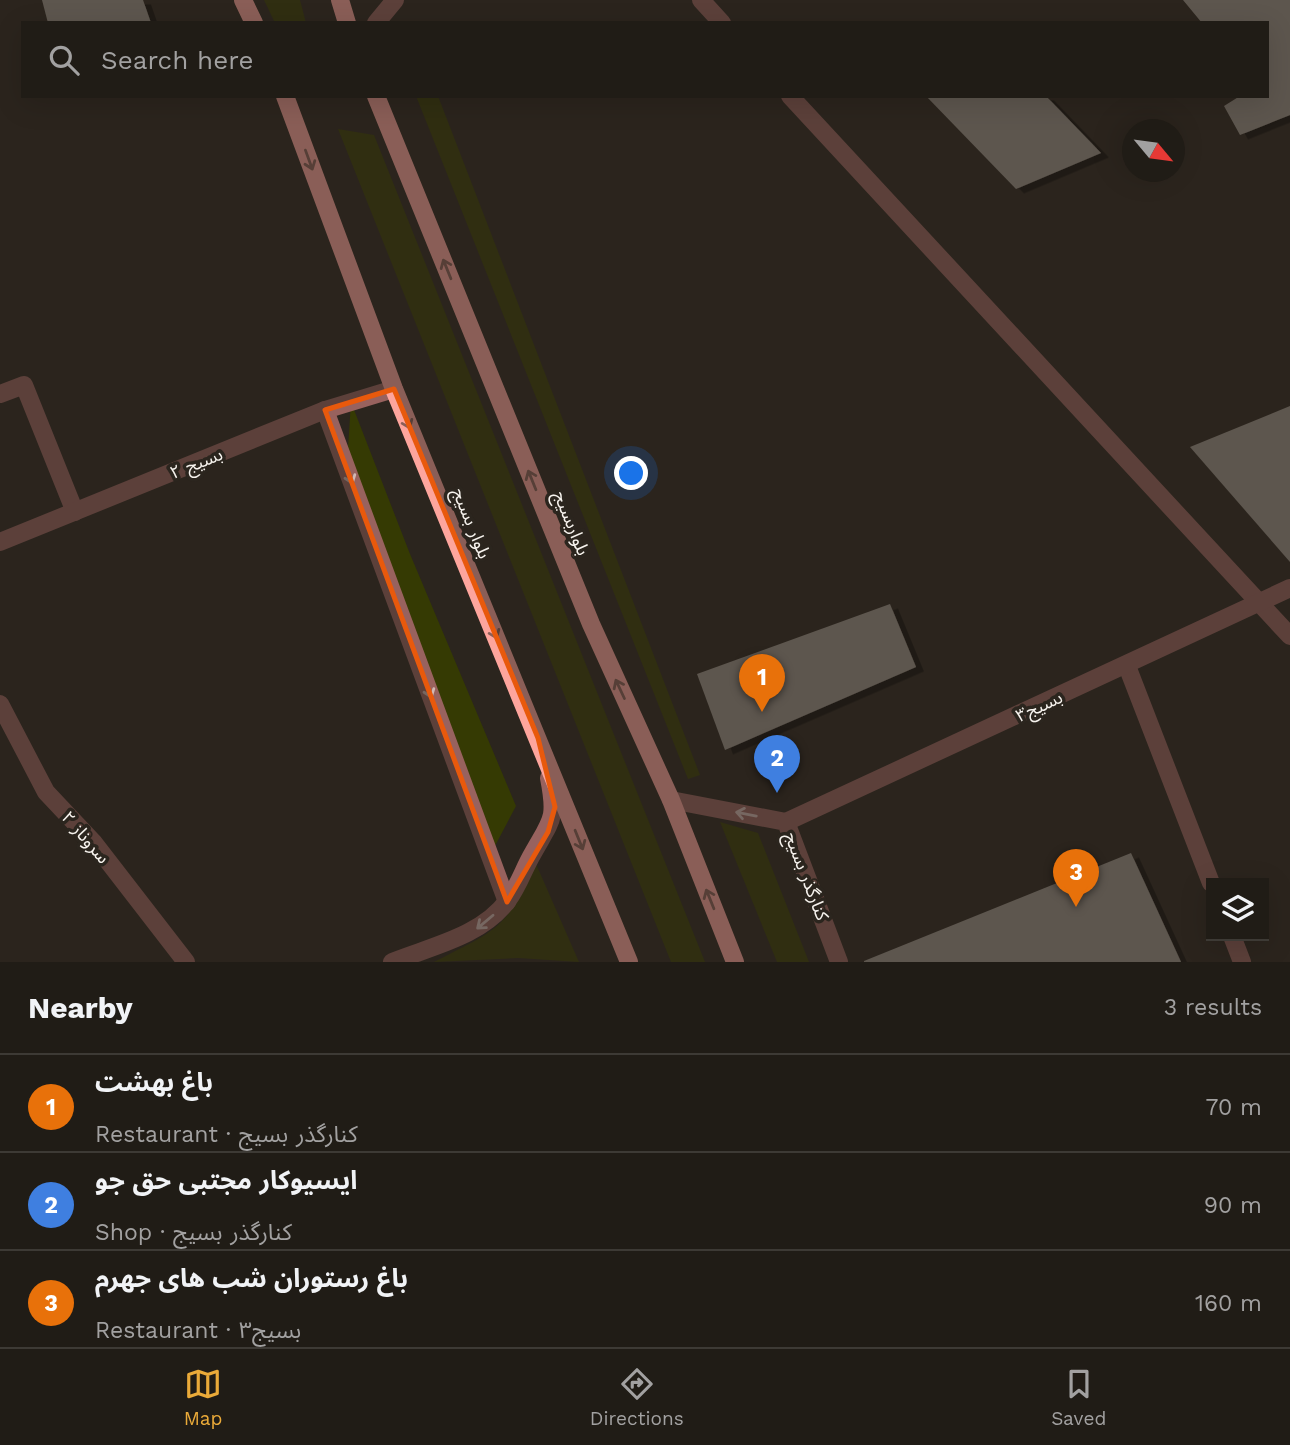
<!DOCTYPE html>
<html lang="en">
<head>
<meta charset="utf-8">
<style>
  :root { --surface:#201c16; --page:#28251f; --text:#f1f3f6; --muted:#a2a1a1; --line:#3d3a35; --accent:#eaaa39 }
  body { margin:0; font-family:"Work Sans","Noto Sans Arabic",sans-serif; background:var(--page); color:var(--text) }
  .controls { position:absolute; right:21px; bottom:21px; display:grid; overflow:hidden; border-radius:0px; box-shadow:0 7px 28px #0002 }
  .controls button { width:63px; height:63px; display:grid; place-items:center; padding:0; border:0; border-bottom:2px solid var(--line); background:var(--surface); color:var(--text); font:35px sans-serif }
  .compass { position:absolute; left:1122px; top:119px; width:63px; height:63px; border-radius:50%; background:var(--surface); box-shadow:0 7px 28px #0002; rotate:119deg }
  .you { position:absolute; left:632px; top:474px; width:24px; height:24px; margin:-18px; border:5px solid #fff; border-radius:50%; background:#1a73e8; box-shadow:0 0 0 10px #1a73e833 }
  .badge { display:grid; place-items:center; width:46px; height:46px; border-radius:50%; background:var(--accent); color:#fff; font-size:23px; font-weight:700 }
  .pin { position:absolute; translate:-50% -58px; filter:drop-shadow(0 2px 4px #0008) }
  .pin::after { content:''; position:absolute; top:37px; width:24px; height:21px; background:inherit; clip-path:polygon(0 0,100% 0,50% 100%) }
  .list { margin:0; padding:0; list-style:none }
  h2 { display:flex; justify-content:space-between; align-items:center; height:91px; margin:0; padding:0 28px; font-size:30px }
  h2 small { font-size:23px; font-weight:400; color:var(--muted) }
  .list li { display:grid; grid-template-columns:46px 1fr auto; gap:21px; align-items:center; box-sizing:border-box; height:98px; padding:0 28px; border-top:2px solid var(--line) }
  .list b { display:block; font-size:26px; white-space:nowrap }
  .list p { margin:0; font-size:23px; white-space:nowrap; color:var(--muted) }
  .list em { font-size:23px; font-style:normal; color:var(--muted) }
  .icon { flex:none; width:38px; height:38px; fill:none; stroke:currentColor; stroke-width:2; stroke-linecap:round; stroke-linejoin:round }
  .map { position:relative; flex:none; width:1290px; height:962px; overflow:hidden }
  .search { position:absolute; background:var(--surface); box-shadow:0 7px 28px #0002; left:21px; right:21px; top:21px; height:77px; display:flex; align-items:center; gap:18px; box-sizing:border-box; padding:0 24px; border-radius:0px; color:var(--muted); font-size:26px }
  .sheet { height:385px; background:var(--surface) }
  nav { display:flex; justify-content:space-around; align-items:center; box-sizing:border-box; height:98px; border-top:2px solid var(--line); background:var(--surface); font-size:19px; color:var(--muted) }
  nav a { display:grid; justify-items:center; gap:4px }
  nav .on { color:var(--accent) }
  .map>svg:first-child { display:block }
</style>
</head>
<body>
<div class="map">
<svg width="1290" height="962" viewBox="0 0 1290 962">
  <defs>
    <filter id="shadow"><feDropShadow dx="8" dy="4.5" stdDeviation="0" flood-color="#0009"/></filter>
  </defs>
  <rect width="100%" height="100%" fill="#2b251e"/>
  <!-- green -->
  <g fill="#353a03">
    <path d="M264,0H300L306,23H275Z"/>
    <path d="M416,96H438L700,775L688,779Z"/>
    <path d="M338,129L374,135L705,962H671Z"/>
    <path d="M351,402L410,554L516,806L487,861L346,479Z"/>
    <path d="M720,822L758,833L809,962H777Z"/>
    <path d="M533,857L579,962L518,958L434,962C497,929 511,929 533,857Z"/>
  </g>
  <!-- building -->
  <g fill="#9a938a" filter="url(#shadow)">
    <path d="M42,0H143L151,23H48Z"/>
    <path d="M1183,0H1290V115L1240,135L1224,106L1240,96H1267V23H1202Z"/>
    <path d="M926,96H1046L1101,153L1016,189Z"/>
    <path d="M1290,406V562L1190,447Z"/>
    <path d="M890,604L916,667L725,750L697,674Z"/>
    <path d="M1131,853L1181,962H864V961Z"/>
  </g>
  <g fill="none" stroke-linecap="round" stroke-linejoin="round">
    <!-- minor -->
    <g stroke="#98625e" stroke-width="18">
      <path d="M701,0L722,23"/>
      <path d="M376,23L395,0"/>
      <path d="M790,96L1290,636"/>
      <path d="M0,394L24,385L75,512"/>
      <path d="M325,410L507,902"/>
      <path d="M0,542L325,410L394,389"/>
      <path d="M1127,666L1211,883"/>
      <path d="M0,704L46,792L94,843L186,962"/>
      <path d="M671,800L786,822L839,962"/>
      <path d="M786,822L1290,588"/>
      <path d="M1232,936L1242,962"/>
      <path d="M392,962C432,946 482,936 508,900C519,885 524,868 533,853C552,819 557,819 549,778"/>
    </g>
    <!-- major -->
    <g stroke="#fda59d" stroke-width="18">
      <path d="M243,0L254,23"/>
      <path d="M340,0L347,23"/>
      <path d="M285,96L394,389L629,962"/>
      <path d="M376,96L591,624L671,800L735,962"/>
    </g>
  </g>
  <!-- one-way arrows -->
  <defs><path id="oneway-shaft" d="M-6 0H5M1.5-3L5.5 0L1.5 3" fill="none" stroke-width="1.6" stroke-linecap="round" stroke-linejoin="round" transform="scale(1.75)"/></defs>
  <g stroke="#8a5f57">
    <use href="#oneway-shaft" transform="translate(309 160) rotate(70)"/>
    <use href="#oneway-shaft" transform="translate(447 269) rotate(-112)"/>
    <use href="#oneway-shaft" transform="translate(406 419) rotate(68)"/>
    <use href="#oneway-shaft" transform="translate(532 480) rotate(-112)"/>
    <use href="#oneway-shaft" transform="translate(493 629) rotate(68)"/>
    <use href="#oneway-shaft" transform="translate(620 689) rotate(-115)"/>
    <use href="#oneway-shaft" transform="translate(579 840) rotate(68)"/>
    <use href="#oneway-shaft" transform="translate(710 899) rotate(-112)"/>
  </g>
  <g stroke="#d1b9b4">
    <use href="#oneway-shaft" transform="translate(349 474) rotate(70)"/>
    <use href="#oneway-shaft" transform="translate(428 688) rotate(70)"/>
    <use href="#oneway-shaft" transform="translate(746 814) rotate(-169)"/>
    <use href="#oneway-shaft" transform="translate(485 922) rotate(140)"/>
  </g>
  <!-- marked area -->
  <path d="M0 0H1290V962H0ZM394,389L538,738L555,807L548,832L507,902L325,410Z" fill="#2b251e" fill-opacity=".55" fill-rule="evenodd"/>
  <path fill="none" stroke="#e8590c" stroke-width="5" stroke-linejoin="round" d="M394,389L538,738L555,807L548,832L507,902L325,410Z"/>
  <g text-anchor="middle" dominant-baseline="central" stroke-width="7" stroke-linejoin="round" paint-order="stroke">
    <!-- street labels -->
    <g font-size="18" fill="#f7f3ee" stroke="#2b251e">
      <text transform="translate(196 463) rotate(-22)">بسیج ۲</text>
      <text transform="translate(472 523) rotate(68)">بلوار بسیج</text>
      <text transform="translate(572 523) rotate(68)">بلواربسیج</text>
      <text transform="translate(1039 706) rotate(-25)">بسیج۳</text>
      <text transform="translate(86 837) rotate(49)">سروناز ۲</text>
      <text transform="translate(807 876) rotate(69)">کنارگذر بسیج</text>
    </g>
  </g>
</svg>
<div class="controls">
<button><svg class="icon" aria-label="layers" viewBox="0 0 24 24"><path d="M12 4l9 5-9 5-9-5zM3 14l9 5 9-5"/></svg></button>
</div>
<svg class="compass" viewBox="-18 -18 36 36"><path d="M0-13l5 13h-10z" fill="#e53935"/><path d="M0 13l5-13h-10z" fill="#a2a1a1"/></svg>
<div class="you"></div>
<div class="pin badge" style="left:762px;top:712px;background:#e8710a">1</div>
<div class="pin badge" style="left:777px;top:793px;background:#3f7fe0">2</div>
<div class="pin badge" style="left:1076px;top:907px;background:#e8710a">3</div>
<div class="search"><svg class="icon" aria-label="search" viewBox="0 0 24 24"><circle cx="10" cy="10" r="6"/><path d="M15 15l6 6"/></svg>Search here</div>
</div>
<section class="sheet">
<h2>Nearby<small>3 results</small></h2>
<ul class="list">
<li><span class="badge" style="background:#e8710a">1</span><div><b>باغ بهشت</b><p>Restaurant · کنارگذر بسیج</p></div><em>70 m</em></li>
<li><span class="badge" style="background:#3f7fe0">2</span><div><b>ایسیوکار مجتبی حق جو</b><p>Shop · کنارگذر بسیج</p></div><em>90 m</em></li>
<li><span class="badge" style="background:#e8710a">3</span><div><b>باغ رستوران شب های جهرم</b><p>Restaurant · بسیج۳</p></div><em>160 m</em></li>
</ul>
</section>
<nav>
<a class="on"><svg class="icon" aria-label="map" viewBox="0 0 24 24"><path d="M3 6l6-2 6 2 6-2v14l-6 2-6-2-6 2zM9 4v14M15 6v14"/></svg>Map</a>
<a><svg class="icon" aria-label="directions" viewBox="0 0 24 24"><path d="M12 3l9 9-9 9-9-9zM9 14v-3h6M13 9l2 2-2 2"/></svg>Directions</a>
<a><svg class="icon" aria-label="saved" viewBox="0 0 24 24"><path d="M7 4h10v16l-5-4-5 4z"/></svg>Saved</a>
</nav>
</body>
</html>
